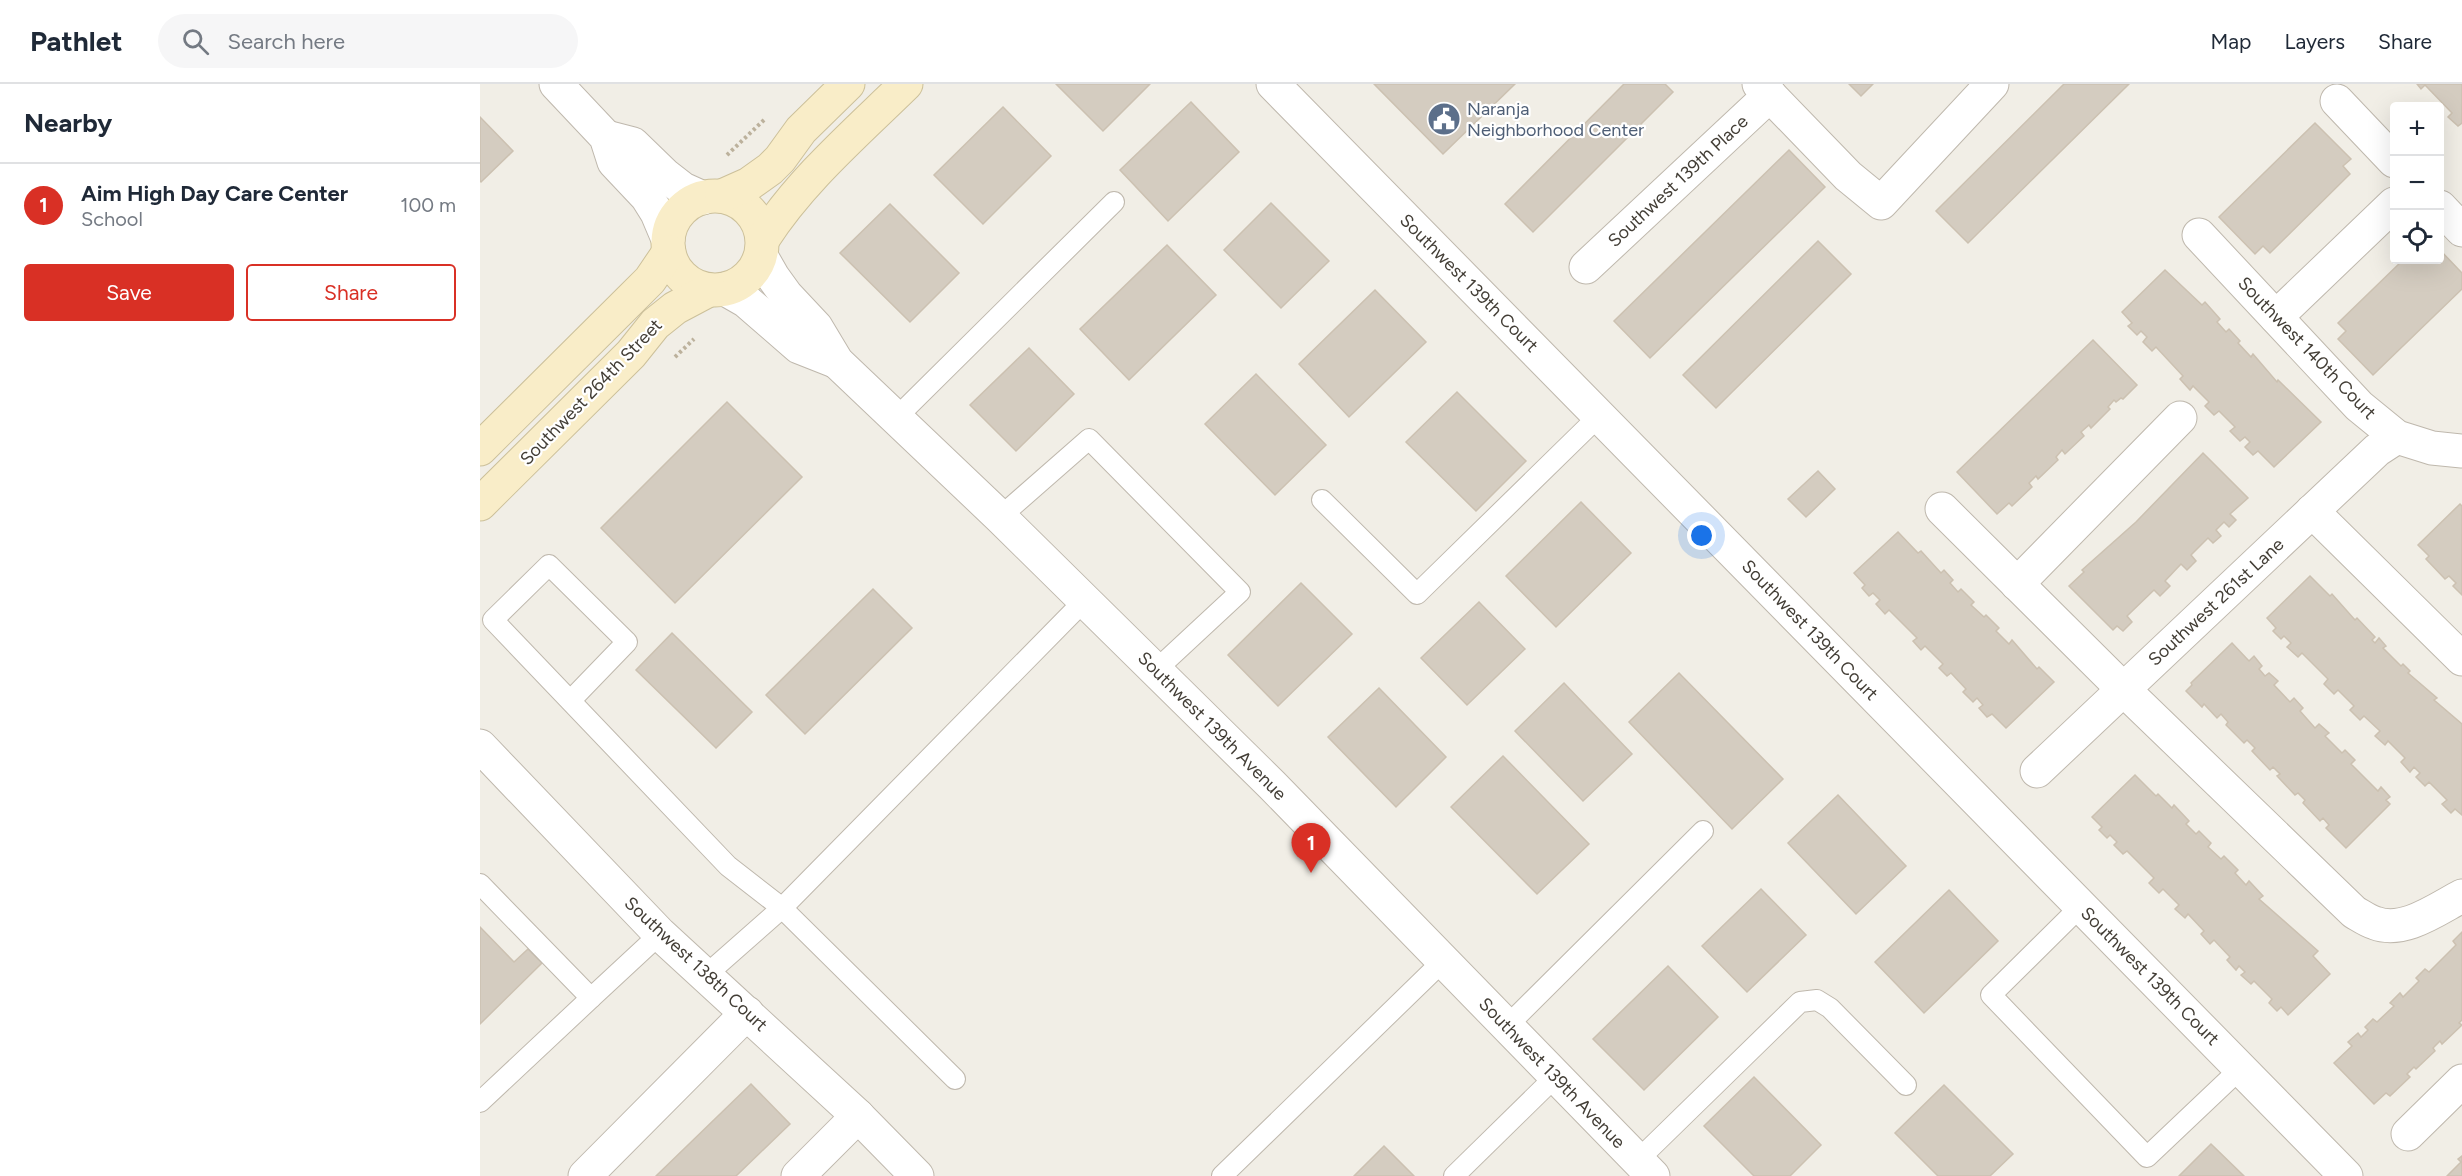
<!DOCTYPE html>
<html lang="en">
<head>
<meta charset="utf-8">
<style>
  :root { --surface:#fff; --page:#f6f6f7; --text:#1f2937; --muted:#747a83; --line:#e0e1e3; --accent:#d93025 }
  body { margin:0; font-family:Figtree,sans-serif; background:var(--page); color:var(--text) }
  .controls { position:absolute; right:18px; top:18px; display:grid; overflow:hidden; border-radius:6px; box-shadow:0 6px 24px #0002 }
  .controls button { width:54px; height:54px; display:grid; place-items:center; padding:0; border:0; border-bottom:2px solid var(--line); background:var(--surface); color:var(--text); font:30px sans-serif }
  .you { position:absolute; left:1222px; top:452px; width:21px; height:21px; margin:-15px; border:4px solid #fff; border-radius:50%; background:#1a73e8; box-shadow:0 0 0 9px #1a73e833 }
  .badge { display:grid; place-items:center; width:39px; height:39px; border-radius:50%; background:var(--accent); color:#fff; font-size:20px; font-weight:700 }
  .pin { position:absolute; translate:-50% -50px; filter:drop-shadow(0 2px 3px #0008) }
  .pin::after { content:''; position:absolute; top:32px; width:21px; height:18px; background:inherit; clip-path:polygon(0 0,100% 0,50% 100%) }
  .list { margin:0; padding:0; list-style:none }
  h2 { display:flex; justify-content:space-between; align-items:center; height:78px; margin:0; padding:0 24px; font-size:26px }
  h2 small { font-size:20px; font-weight:400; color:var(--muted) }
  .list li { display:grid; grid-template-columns:39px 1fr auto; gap:18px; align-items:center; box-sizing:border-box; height:84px; padding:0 24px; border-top:2px solid var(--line) }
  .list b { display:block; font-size:22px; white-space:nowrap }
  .list p { margin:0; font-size:20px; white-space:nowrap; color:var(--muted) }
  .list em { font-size:20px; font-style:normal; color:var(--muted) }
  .actions { display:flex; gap:12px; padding:18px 24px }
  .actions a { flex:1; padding:14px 0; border:2px solid var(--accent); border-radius:6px; text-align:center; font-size:21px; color:var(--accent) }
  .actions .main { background:var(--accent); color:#fff }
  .icon { flex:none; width:33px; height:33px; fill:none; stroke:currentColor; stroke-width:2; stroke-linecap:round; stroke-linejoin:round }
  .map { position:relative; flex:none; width:1982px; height:1092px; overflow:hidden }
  header { display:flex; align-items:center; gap:36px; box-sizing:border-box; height:84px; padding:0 30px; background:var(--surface); border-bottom:2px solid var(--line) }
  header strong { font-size:28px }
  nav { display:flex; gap:33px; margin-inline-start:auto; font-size:21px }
  .search { width:420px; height:54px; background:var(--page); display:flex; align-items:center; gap:15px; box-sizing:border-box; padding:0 21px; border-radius:33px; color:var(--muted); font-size:22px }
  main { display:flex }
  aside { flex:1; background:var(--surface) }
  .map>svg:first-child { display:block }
</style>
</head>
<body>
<header>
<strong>Pathlet</strong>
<div class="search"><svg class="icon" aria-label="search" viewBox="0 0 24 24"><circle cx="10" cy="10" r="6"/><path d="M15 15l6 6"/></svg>Search here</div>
<nav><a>Map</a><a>Layers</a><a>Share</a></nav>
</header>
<main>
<aside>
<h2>Nearby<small></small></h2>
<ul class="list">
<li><span class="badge">1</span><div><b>Aim High Day Care Center</b><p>School</p></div><em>100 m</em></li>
</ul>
<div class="actions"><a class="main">Save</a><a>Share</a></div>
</aside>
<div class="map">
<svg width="1982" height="1092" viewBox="0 0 1982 1092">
  <rect width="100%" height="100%" fill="#f1eee6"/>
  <!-- building -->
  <g fill="#d4ccc0" stroke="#ccc1b1" stroke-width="1.5">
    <path d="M576,0H670L623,47Z"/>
    <path d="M894,0H1035L963,70Z"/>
    <path d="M1144,0H1185L1193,8L1053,148L1025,120Z"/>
    <path d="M1369,0H1393L1381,12Z"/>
    <path d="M1584,0H1649L1488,159L1456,127Z"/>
    <path d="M1937,0H1982V39L1978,42L1968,33L1972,29L1945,1L1941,5Z"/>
    <path d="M711,18L759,68L688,137L640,86Z"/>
    <path d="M523,23L571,72L503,140L454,91Z"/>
    <path d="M0,33L33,67L1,98L0,97Z"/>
    <path d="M1835,39L1871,75L1863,82L1870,90L1790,169L1783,162L1775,170L1739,133Z"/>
    <path d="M1309,66L1345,103L1170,274L1134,237Z"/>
    <path d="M791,119L849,177L801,224L744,166Z"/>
    <path d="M410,120L479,189L430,238L360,169Z"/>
    <path d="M1338,157L1371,190L1236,324L1203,291Z"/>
    <path d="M687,161L736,211L649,296L600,245Z"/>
    <path d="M1960,166L1982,189V205L1893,291L1858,255L1866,247L1858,239L1923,176H1960Z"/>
    <path d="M1685,186L1722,221L1725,218L1740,235L1737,238L1746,248L1749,245L1760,257L1758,259L1771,273L1773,270L1797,298L1798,296L1841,338L1794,383L1778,367L1773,371L1765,363L1770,358L1765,353L1760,357L1750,347L1755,343L1739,327L1734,331L1725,322L1729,318L1713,302L1710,306L1700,295L1703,292L1676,263L1672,267L1663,258L1667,253L1661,247L1657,251L1648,242L1652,239L1642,228Z"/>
    <path d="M895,206L946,258L869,333L819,280Z"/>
    <path d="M1613,256L1657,301L1643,315L1641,314L1636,318L1634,316L1628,323L1630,325L1611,344L1609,341L1601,348L1604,352L1585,370L1582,366L1576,373L1578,376L1558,395L1556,392L1549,399L1552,403L1532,422L1529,419L1517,430L1477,388Z"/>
    <path d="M549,264L594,310L536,367L490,321Z"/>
    <path d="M776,290L846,361L795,411L725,340Z"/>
    <path d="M977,308L1046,377L996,427L926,358Z"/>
    <path d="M247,318L322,393L195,519L121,444Z"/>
    <path d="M1723,369L1768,414L1750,430L1756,436L1749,443L1744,438L1736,446L1741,452L1733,459L1728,454L1711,471L1716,477L1707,486L1701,480L1685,497L1690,502L1680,512L1674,506L1647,532L1652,538L1643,547L1637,542L1633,546L1589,502L1604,488L1602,486L1656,438Z"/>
    <path d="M1338,387L1355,405L1326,433L1308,415Z"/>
    <path d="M1101,418L1151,469L1076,543L1026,492Z"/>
    <path d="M1980,420L1982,422V511L1973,502L1976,499L1969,492L1965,495L1946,475L1949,472L1938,461Z"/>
    <path d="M1418,448L1438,469L1441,467L1461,489L1464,486L1473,496L1470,499L1478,508L1481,505L1494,518L1491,521L1504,533L1506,531L1519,544L1516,547L1529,560L1532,556L1557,585L1559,583L1574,598L1526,644L1512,630L1507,633L1499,624L1503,621L1497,614L1493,618L1483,608L1486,605L1471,589L1467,592L1459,584L1463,580L1445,562L1441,566L1433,557L1437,554L1409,526L1405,530L1396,520L1400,516L1393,509L1389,512L1382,504L1385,501L1374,489Z"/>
    <path d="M1830,492L1850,512L1852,510L1875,536L1877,534L1895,553L1892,556L1895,559L1899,554L1906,562L1903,564L1921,582L1923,580L1930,587L1928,589L1957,614L1954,616L1982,640V731L1975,725L1971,729L1962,720L1967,716L1949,698L1945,702L1936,693L1940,689L1934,683L1930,688L1921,678L1925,674L1908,657L1905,661L1895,652L1900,647L1884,632L1880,636L1870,626L1874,622L1858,606L1854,610L1844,600L1848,595L1822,569L1818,573L1807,563L1811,559L1804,552L1801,555L1793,547L1796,544L1787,534Z"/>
    <path d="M821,499L872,550L798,622L748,571Z"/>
    <path d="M393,505L432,544L325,650L286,611Z"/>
    <path d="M999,518L1045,565L987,621L941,574Z"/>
    <path d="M192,549L272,628L236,664L156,586Z"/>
    <path d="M1752,559L1769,577L1774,572L1782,582L1779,585L1785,592L1789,589L1798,597L1794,601L1810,618L1814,614L1823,624L1820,627L1835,644L1839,640L1849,649L1845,652L1862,669L1865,666L1875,676L1871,680L1898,707L1901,703L1910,713L1906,716L1910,720L1866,764L1846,744L1849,741L1843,734L1840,737L1823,719L1825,716L1818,709L1815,711L1797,692L1800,690L1793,683L1790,686L1772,667L1775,664L1767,656L1764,659L1746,641L1748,638L1741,630L1737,634L1724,620L1722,623L1706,607L1712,601L1711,599Z"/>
    <path d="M1199,589L1303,695L1252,745L1149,638Z"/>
    <path d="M1084,599L1152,670L1103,717L1035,647Z"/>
    <path d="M899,604L966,673L916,723L848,653Z"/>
    <path d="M1023,672L1109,760L1057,810L971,723Z"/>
    <path d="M1655,691L1676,712L1678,710L1692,724L1694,721L1709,737L1706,740L1716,750L1719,747L1731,759L1728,763L1741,775L1744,772L1758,786L1755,789L1766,801L1769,797L1783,812L1779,815L1838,867L1833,872L1850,890L1808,931L1801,923L1797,927L1789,919L1792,915L1774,897L1771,900L1761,891L1765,888L1759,882L1756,886L1747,876L1750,873L1734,856L1730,860L1721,850L1724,847L1708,830L1705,834L1695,825L1699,821L1683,805L1679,809L1669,799L1674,794L1647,767L1643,770L1634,761L1637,758L1630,751L1627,754L1619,746L1622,743L1612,733Z"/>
    <path d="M1358,711L1426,782L1376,830L1308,759Z"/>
    <path d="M1281,805L1326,851L1267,908L1222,862Z"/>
    <path d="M1469,806L1518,857L1444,929L1395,878Z"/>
    <path d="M0,843L34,878L48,865L62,879L0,940Z"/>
    <path d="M1982,848V936L1979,939L1982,941L1962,960L1960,957L1953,964L1955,967L1936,985L1934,983L1927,990L1930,993L1910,1012L1906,1009L1894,1020L1854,979L1872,962L1868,958L1878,949L1881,953L1888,946L1885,943L1893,935L1897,938L1914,922L1910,919L1920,909L1923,913L1939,897L1936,894L1945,885L1949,888L1976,861L1973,857Z"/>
    <path d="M1188,882L1238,933L1164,1006L1113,955Z"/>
    <path d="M1274,993L1341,1061L1310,1092H1274L1224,1042Z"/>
    <path d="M271,1000L310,1040L256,1092H176Z"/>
    <path d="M1464,1001L1533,1070L1510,1092H1458L1415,1049Z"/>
    <path d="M1731,1060L1764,1092H1699Z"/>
    <path d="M904,1062L934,1092H874Z"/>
    <path d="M1982,1072V1092H1967L1981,1078L1978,1075Z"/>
  </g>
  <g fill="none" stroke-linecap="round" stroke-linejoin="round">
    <defs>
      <g id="lane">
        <path d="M416,334L634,118"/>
        <path d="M842,416L937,510L1120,331"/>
        <path d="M520,433L609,355L760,508L676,586"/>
        <path d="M91,616L147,558L69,481L13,536L248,782L302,824L475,995"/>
        <path d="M0,800L111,914L180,850"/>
        <path d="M1601,822L1511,911L1667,1073L1761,984"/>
        <path d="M226,891L302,824L605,516"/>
        <path d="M1027,942L1223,747"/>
        <path d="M0,1018L111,914"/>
        <path d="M1158,1076L1320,918L1337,916L1350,924L1426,1001"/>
        <path d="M742,1092L963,877"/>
        <path d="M974,1092L1076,992"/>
      </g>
      <g id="street">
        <path d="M76,0L126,53L134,78L167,113L177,129L188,155"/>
        <path d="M793,0L1866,1092"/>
        <path d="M1279,0L1368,92L1401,119L1512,0"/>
        <path d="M1857,17L1914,77"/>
        <path d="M126,53L153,60L185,91L203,105L223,114"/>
        <path d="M1960,123L1982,146"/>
        <path d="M1719,151L1879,322L1917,353L1952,364L1982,367"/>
        <path d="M281,172L293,193L306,211L336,243L357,278L520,433L792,701L1173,1092"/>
        <path d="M1106,183L1290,11"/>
        <path d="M245,205L266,217L319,263L357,278"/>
        <path d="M1796,233L1914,120"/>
        <path d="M1462,425L1643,605L1874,828C1881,832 1888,837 1895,839C1924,850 1957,825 1982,812"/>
        <path d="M1832,427L1982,575"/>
        <path d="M1537,500L1700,334"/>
        <path d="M0,662L180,850L378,1032L437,1092"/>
        <path d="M1557,687L1897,366L1917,353"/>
        <path d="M1928,1050L1982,997"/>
        <path d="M105,1092L267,929"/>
        <path d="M318,1092L378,1032"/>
      </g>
      <g id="secondary">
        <circle cx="235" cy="159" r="47"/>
        <path d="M242,112L269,100L290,85L300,75L321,46L368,0"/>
        <path d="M283,155C321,96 376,49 426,0"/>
        <path d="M0,365L151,215L170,196L189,168"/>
        <path d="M0,420L151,270L175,240L195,224L229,206"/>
      </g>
    </defs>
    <!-- lane casing -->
    <use href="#lane" stroke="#bfb8ad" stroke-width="22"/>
    <!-- street casing -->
    <use href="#street" stroke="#bfb8ad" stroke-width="35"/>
    <!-- secondary casing -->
    <use href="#secondary" stroke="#ccc09a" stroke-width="35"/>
    <!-- path -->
    <g stroke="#bcb19c" stroke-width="4" stroke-dasharray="3 3" stroke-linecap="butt">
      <path d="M247,71L285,35"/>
      <path d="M195,273L214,255"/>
    </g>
    <!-- lane -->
    <use href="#lane" stroke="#fff" stroke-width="20"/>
    <!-- street -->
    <use href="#street" stroke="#fff" stroke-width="33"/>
    <!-- secondary -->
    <use href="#secondary" stroke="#f9edc8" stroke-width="33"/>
  </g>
  <!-- icons -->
  <defs>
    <symbol id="civic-disc" viewBox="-11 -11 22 22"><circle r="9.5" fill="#5c6f8a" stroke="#fff"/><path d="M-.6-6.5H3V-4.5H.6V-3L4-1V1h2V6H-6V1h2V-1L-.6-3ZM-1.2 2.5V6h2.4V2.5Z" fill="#fff"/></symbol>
  </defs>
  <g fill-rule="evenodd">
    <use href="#civic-disc" x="945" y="16" width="38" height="38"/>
  </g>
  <g text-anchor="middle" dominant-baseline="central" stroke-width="4.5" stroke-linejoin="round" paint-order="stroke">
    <!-- service labels -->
    <g font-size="18" fill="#4e5e75" stroke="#fff" text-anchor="start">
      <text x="987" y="25">Naranja<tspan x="987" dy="21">Neighborhood Center</tspan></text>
    </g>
    <!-- street labels -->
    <g font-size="18" fill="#433e36" stroke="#fff">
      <text transform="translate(1198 97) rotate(-43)">Southwest 139th Place</text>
      <text transform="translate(989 199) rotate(45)">Southwest 139th Court</text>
      <text transform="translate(1827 264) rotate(46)">Southwest 140th Court</text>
      <text transform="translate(111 308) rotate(-46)">Southwest 264th Street</text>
      <text transform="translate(1736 518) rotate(-43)">Southwest 261st Lane</text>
      <text transform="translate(1330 546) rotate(46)">Southwest 139th Court</text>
      <text transform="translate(732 642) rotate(45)">Southwest 139th Avenue</text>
      <text transform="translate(216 880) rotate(43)">Southwest 138th Court</text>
      <text transform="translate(1670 892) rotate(45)">Southwest 139th Court</text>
      <text transform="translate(1072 989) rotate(46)">Southwest 139th Avenue</text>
    </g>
  </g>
</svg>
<div class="controls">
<button>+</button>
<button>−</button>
<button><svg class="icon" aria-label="locate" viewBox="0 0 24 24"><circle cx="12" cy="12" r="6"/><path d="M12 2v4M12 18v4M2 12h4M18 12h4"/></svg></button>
</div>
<div class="you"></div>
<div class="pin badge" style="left:831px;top:789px">1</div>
</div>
</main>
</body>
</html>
